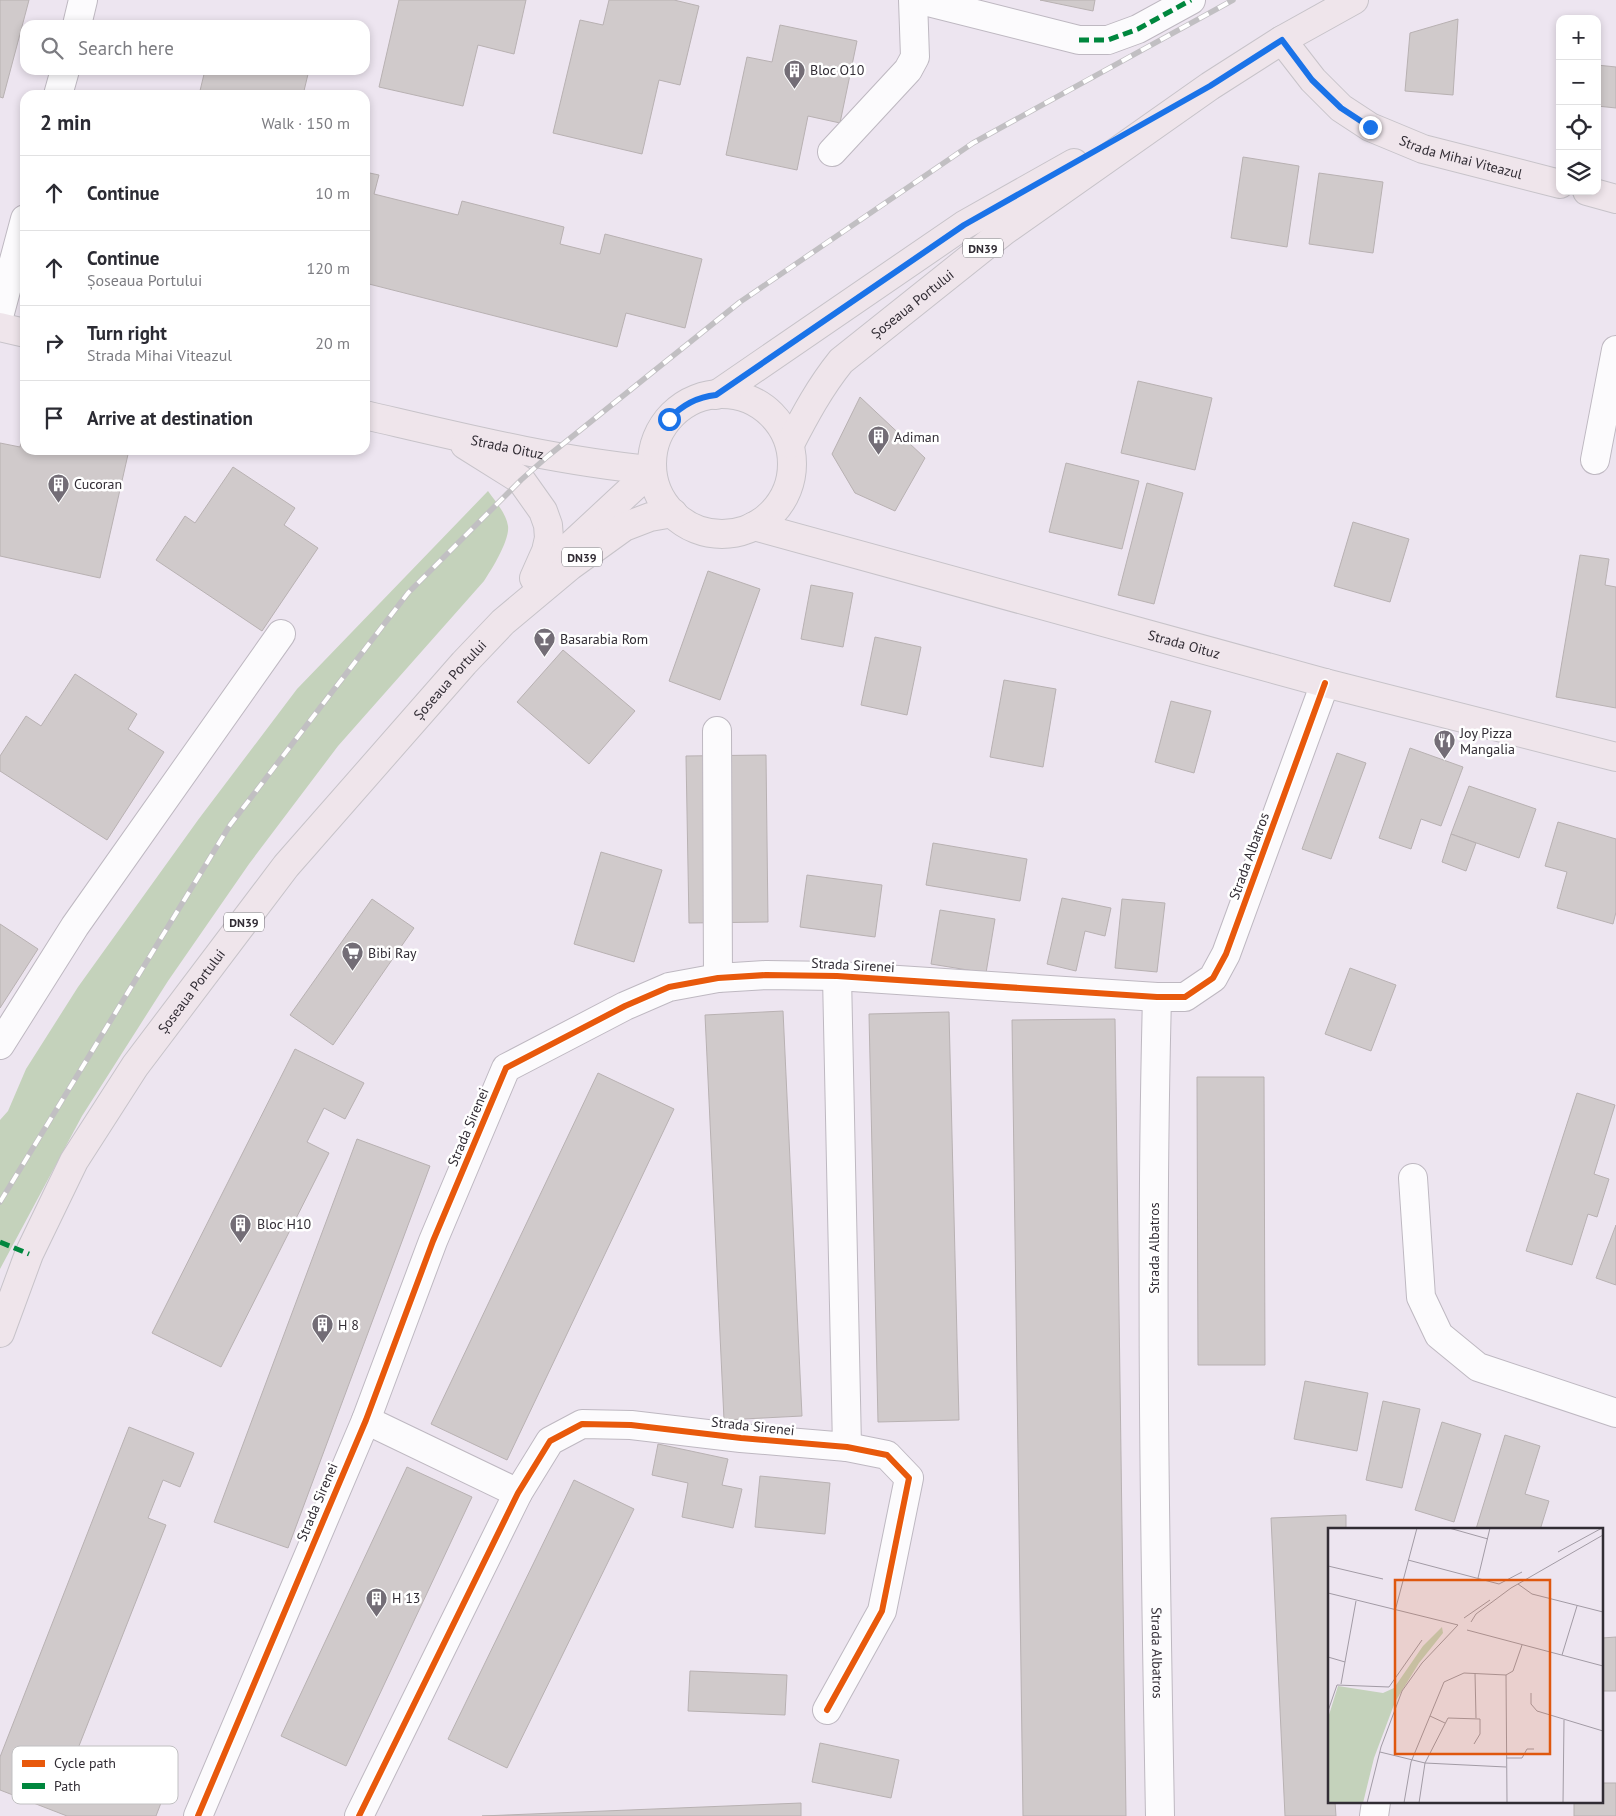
<!DOCTYPE html>
<html lang="en">
<head>
<meta charset="utf-8">
<style>
  :root { --surface:#fff; --page:#f2f2f3; --text:#2b2b33; --muted:#7c7c81; --line:#e1e1e2 }
  body { margin:0; font-family:"PT Sans",sans-serif; background:var(--page); color:var(--text) }
  .controls { position:absolute; right:15px; top:15px; display:grid; overflow:hidden; border-radius:10px; box-shadow:0 2px 8px #0003 }
  .controls button { width:45px; height:45px; display:grid; place-items:center; padding:0; border:0; border-bottom:1px solid var(--line); background:var(--surface); color:var(--text); font:25px sans-serif }
  .stop { position:absolute; width:15px; height:15px; margin:-11px; border:4px solid #1a73e8; border-radius:50%; background:#fff }
  .stop.end { background:#1a73e8; border-color:#fff; box-shadow:0 1px 5px #0008 }
  .list { margin:0; padding:0; list-style:none }
  h2 { display:flex; justify-content:space-between; align-items:center; height:65px; margin:0; padding:0 20px; font-size:21px }
  h2 small { font-size:16px; font-weight:400; color:var(--muted) }
  .list li { display:grid; grid-template-columns:32px 1fr auto; gap:15px; align-items:center; box-sizing:border-box; height:75px; padding:0 20px; border-top:1px solid var(--line) }
  .list b { display:block; font-size:19px; white-space:nowrap }
  .list p { margin:0; font-size:16px; white-space:nowrap; color:var(--muted) }
  .list em { font-size:16px; font-style:normal; color:var(--muted) }
  .icon { flex:none; width:28px; height:28px; fill:none; stroke:currentColor; stroke-width:2; stroke-linecap:round; stroke-linejoin:round }
  .map { position:relative; flex:none; width:1616px; height:1816px; overflow:hidden }
  .search { position:absolute; background:var(--surface); box-shadow:0 2px 8px #0003; left:20px; top:20px; width:350px; height:55px; display:flex; align-items:center; gap:12px; box-sizing:border-box; padding:0 18px; border-radius:15px; color:var(--muted); font-size:19px }
  .panel { position:absolute; background:var(--surface); box-shadow:0 2px 8px #0003; left:20px; top:90px; width:350px; height:365px; border-radius:15px }
  .map>svg:first-child { display:block }
</style>
</head>
<body>
<div class="map">
<svg width="1616" height="1816" viewBox="0 0 1616 1816">
  <rect width="100%" height="100%" fill="#ede5f0"/>
  <!-- green -->
  <path fill="#c4d2bb" d="M488,491C495,501 506,513 508,526C510,540 492,569 484,581L338,746L249,864L168,981L82,1116L0,1269V1120L8,1111L26,1069L78,987L198,820L297,689Z"/>
  <!-- building -->
  <g fill="#d0cacb" stroke="#b8b1b2">
    <path d="M0,0H29L3,98L0,97Z"/>
    <path d="M399,0H526L514,54L478,45L463,106L379,87Z"/>
    <path d="M609,0H674L699,6L680,85L659,80L642,154L553,133L580,20L603,25Z"/>
    <path d="M1040,0H1095L1093,11Z"/>
    <path d="M1458,19L1453,95L1405,91L1410,33Z"/>
    <path d="M780,25L857,41L840,123L808,116L797,170L726,155L747,57L772,62Z"/>
    <path d="M1597,65L1616,67V108L1597,106Z"/>
    <path d="M205,70H309L303,95H199Z"/>
    <path d="M1243,157L1299,166L1287,247L1231,238Z"/>
    <path d="M365,172L379,175L374,194L458,215L462,201L564,227L560,244L600,254L605,234L702,259L685,328L626,313L617,347L365,283Z"/>
    <path d="M1319,173L1383,182L1373,253L1309,244Z"/>
    <path d="M1138,381L1212,398L1195,470L1121,453Z"/>
    <path d="M860,397L925,458L895,511L855,493L832,454Z"/>
    <path d="M25,424V450H129L100,578L0,556V443L20,447Z"/>
    <path d="M1066,463L1139,481L1122,549L1049,532Z"/>
    <path d="M233,467L295,508L284,525L318,548L262,631L156,560L185,516L195,523Z"/>
    <path d="M1147,483L1183,493L1154,604L1118,595Z"/>
    <path d="M1353,522L1409,539L1390,602L1334,586Z"/>
    <path d="M1580,555L1609,559L1605,585L1616,587V708L1556,697Z"/>
    <path d="M708,571L760,589L720,700L669,681Z"/>
    <path d="M811,585L853,593L843,647L801,639Z"/>
    <path d="M875,637L921,647L907,715L861,705Z"/>
    <path d="M563,650L635,711L589,764L517,702Z"/>
    <path d="M75,674L137,714L128,729L164,752L107,840L0,771V756L26,716L41,726Z"/>
    <path d="M1004,680L1056,689L1043,767L990,757Z"/>
    <path d="M1171,701L1211,711L1194,773L1155,762Z"/>
    <path d="M1410,748L1463,767L1441,826L1421,819L1411,849L1379,838Z"/>
    <path d="M1337,753L1366,763L1331,859L1302,849Z"/>
    <path d="M766,755L768,922L689,923L686,756Z"/>
    <path d="M1469,786L1536,809L1519,858L1451,834Z"/>
    <path d="M1558,822L1616,839V912L1613,924L1557,908L1567,872L1545,866Z"/>
    <path d="M1451,834L1476,843L1466,871L1442,862Z"/>
    <path d="M933,843L1027,859L1020,901L926,885Z"/>
    <path d="M601,852L662,870L634,962L574,944Z"/>
    <path d="M807,875L882,885L875,937L800,927Z"/>
    <path d="M1062,898L1111,908L1105,936L1085,931L1076,971L1047,964Z"/>
    <path d="M372,899L414,928L333,1045L290,1015Z"/>
    <path d="M1122,899L1165,903L1157,972L1115,968Z"/>
    <path d="M940,910L995,919L986,973L931,964Z"/>
    <path d="M0,924L38,949L0,1008Z"/>
    <path d="M1350,968L1396,985L1371,1051L1325,1034Z"/>
    <path d="M783,1011L802,1416L724,1420L705,1015Z"/>
    <path d="M949,1012L959,1420L878,1422L869,1014Z"/>
    <path d="M1115,1019L1126,1816H1023L1012,1020Z"/>
    <path d="M295,1049L364,1083L345,1119L324,1108L307,1142L329,1153L221,1367L152,1333Z"/>
    <path d="M598,1073L674,1109L507,1460L431,1424Z"/>
    <path d="M1197,1077H1264L1265,1365H1198Z"/>
    <path d="M1577,1093L1615,1105L1594,1174L1609,1179L1597,1217L1588,1214L1572,1265L1526,1251Z"/>
    <path d="M357,1139L430,1166L288,1548L214,1522Z"/>
    <path d="M1616,1225V1285L1596,1278Z"/>
    <path d="M1305,1381L1368,1393L1357,1451L1294,1439Z"/>
    <path d="M1383,1401L1420,1409L1402,1488L1366,1480Z"/>
    <path d="M1442,1422L1481,1434L1454,1522L1415,1510Z"/>
    <path d="M129,1427L194,1453L180,1487L163,1480L148,1518L166,1525L75,1756L118,1772L127,1750L174,1769L156,1816H67L0,1790V1757Z"/>
    <path d="M1505,1435L1540,1446L1525,1494L1549,1501L1540,1530L1476,1529Z"/>
    <path d="M658,1444L728,1459L722,1485L742,1489L733,1528L682,1517L688,1483L652,1475Z"/>
    <path d="M407,1467L472,1497L346,1766L281,1736Z"/>
    <path d="M760,1476L830,1483L825,1534L755,1527Z"/>
    <path d="M574,1480L634,1509L507,1768L448,1739Z"/>
    <path d="M1346,1515V1530H1330V1802H1335L1336,1816H1285L1271,1518Z"/>
    <path d="M1616,1637V1691H1602V1638Z"/>
    <path d="M690,1671L787,1675L785,1715L688,1711Z"/>
    <path d="M820,1743L899,1760L891,1798L812,1782Z"/>
    <path d="M1602,1783H1616V1816H1574V1802H1602Z"/>
    <path d="M801,1803V1816H482Z"/>
  </g>
  <g fill="none" stroke-linecap="round" stroke-linejoin="round">
    <defs>
      <g id="minor">
        <path d="M920,0L1079,40H1108L1138,29L1191,0"/>
        <path d="M77,25L83,0"/>
        <path d="M58,95L65,70"/>
        <path d="M832,152L908,70L915,57L913,0"/>
        <path d="M0,313L25,219"/>
        <path d="M1595,460L1616,350"/>
        <path d="M717,731L718,978"/>
        <path d="M837,976L847,1447"/>
        <path id="s1" d="M1157,997C1150,1270 1155,1543 1160,1816"/>
        <path d="M0,1045L75,926L281,634"/>
        <path d="M1413,1178L1421,1297L1439,1335L1478,1367L1616,1413"/>
        <path d="M366,1420L518,1493"/>
        <path d="M198,1816L366,1420L433,1241L506,1068L625,1006L669,987L718,978L766,975L837,976L1157,997H1185L1213,978L1226,954L1325,683"/>
        <path d="M359,1816L518,1493L550,1441L582,1424L631,1425L741,1438L847,1447L887,1455L909,1478L882,1611L827,1710"/>
        <path d="M1374,1816L1376,1802"/>
      </g>
      <g id="major">
        <path id="s2" d="M1282,40L1313,80L1341,108L1370,127L1423,149L1560,184"/>
        <path d="M1587,191L1616,199"/>
        <path d="M0,327L25,333"/>
        <circle cx="722" cy="464" r="70"/>
        <path d="M716,395L964,225L1074,163"/>
        <path id="s3" d="M365,415C460,437 555,461 652,470"/>
        <path id="s4" d="M790,444C805,415 820,387 841,361L1004,231L1210,86L1282,40L1354,0"/>
        <path d="M465,445L521,480L543,511L548,525L549,538L546,551L534,578"/>
        <path id="s5" d="M754,526L1325,683L1616,757"/>
        <path d="M567,549L652,470"/>
        <path id="s6" d="M0,1333L29,1254L74,1161L135,1066L286,866L464,663L503,622L570,566L624,527L650,517L673,513"/>
      </g>
    </defs>
    <!-- minor casing -->
    <use href="#minor" stroke="#beb8c1" stroke-width="30"/>
    <!-- major casing -->
    <use href="#major" stroke="#c7c3c9" stroke-width="30"/>
    <!-- minor -->
    <use href="#minor" stroke="#fcfbfd" stroke-width="28"/>
    <!-- major -->
    <use href="#major" stroke="#efe5eb" stroke-width="28"/>
    <defs>
      <path id="rail" d="M0,1202L230,825L408,593L521,480L548,456L740,302L973,143L1233,0"/>
    </defs>
    <!-- rail casing -->
    <use href="#rail" stroke="#c1bfc2" stroke-width="5.5"/>
    <!-- rail -->
    <use href="#rail" stroke="#fff" stroke-width="4" stroke-dasharray="11" stroke-linecap="butt"/>
    <!-- quiet -->
    <g stroke="#00873e" stroke-width="5" stroke-dasharray="10 5" stroke-linecap="butt">
      <path d="M1079,40H1108L1138,29L1191,0"/>
      <path d="M0,1242L29,1254"/>
    </g>
    <defs>
      <g id="cycleway">
        <path d="M198,1816L366,1420L433,1241L506,1068L625,1006L669,987L718,978L766,975L837,976L1157,997H1185L1213,978L1226,954L1325,683"/>
        <path d="M359,1816L518,1493L550,1441L582,1424L631,1425L741,1438L847,1447L887,1455L909,1478L882,1611L827,1710"/>
      </g>
    </defs>
    <!-- cycleway casing -->
    <use href="#cycleway" stroke="#fff" stroke-width="9"/>
    <!-- cycleway -->
    <use href="#cycleway" stroke="#e8590c" stroke-width="6"/>
  </g>
  <g fill="none" stroke-linecap="round" stroke-linejoin="round">
    <!-- route -->
    <path stroke="#1a73e8" stroke-width="6" d="M669,419C682,405 697,397 716,395L964,225L1210,86L1282,40L1312,80L1341,108L1370,127"/>
  </g>
  <!-- icons -->
  <defs>
    <symbol id="building-pin" viewBox="-11 -11 22 30"><path d="M0 17L-7.5 6A9.5 9.5 0 1 1 7.5 6Z" fill="#736d76" stroke="#fff"/><path d="M-4-6H4V6H1V3H-1V6H-4ZM-2.5-4.3h1.7v1.8h-1.7ZM.8-4.3h1.7v1.8H.8ZM-2.5-1h1.7V.8h-1.7ZM.8-1h1.7V.8H.8Z" fill="#fff"/></symbol>
    <symbol id="bar-pin" viewBox="-11 -11 22 30"><path d="M0 17L-7.5 6A9.5 9.5 0 1 1 7.5 6Z" fill="#736d76" stroke="#fff"/><path d="M-6-5H6L.8 .8V4.5H3.5V6h-7V4.5H-.8V.8Z" fill="#fff"/></symbol>
    <symbol id="restaurant-pin" viewBox="-11 -11 22 30"><path d="M0 17L-7.5 6A9.5 9.5 0 1 1 7.5 6Z" fill="#736d76" stroke="#fff"/><path d="M-5-6h1v4h1v-4h1v4h1v-4h1v5L-1.5 .5V6h-2V.5L-5-1ZM5-6V6H3V1.5H1.5Q1.5-4 5-6Z" fill="#fff"/></symbol>
    <symbol id="supermarket-pin" viewBox="-11 -11 22 30"><path d="M0 17L-7.5 6A9.5 9.5 0 1 1 7.5 6Z" fill="#736d76" stroke="#fff"/><path d="M-6-5.5h2.5l.6 2H6L4.5 2H-2.5L-4.4-4H-6ZM-1.5 3.2a1.3 1.3 0 1 0 .1 0ZM3 3.2a1.3 1.3 0 1 0 .1 0Z" fill="#fff"/></symbol>
  </defs>
  <g fill-rule="evenodd">
    <use href="#building-pin" x="782" y="58" width="25" height="34"/>
    <use href="#building-pin" x="866" y="424" width="25" height="34"/>
    <use href="#building-pin" x="46" y="472" width="25" height="34"/>
    <use href="#bar-pin" x="532" y="626" width="25" height="34"/>
    <use href="#restaurant-pin" x="1432" y="728" width="25" height="34"/>
    <use href="#supermarket-pin" x="340" y="940" width="25" height="34"/>
    <use href="#building-pin" x="228" y="1212" width="25" height="34"/>
    <use href="#building-pin" x="310" y="1312" width="25" height="34"/>
    <use href="#building-pin" x="364" y="1586" width="25" height="34"/>
  </g>
  <g text-anchor="middle" dominant-baseline="central" stroke-width="5" stroke-linejoin="round" paint-order="stroke">
    <!-- shield labels -->
    <g fill="#fff" stroke="#6f6b71" stroke-width="1">
      <rect x="963" y="238.5" width="40" height="19" rx="4"/>
      <rect x="562" y="547.5" width="40" height="19" rx="4"/>
      <rect x="224" y="912.5" width="40" height="19" rx="4"/>
    </g>
    <g font-size="12" font-weight="bold" fill="#312c34">
      <text x="983" y="248">DN39</text>
      <text x="582" y="557">DN39</text>
      <text x="244" y="922">DN39</text>
    </g>
    <!-- poi labels -->
    <g font-size="14" fill="#312c34" stroke="#fff" text-anchor="start">
      <text x="810" y="70">Bloc O10</text>
      <text x="894" y="437">Adiman</text>
      <text x="74" y="484">Cucoran</text>
      <text x="560" y="639">Basarabia Rom</text>
      <text x="1460" y="733">Joy Pizza<tspan x="1460" dy="16">Mangalia</tspan></text>
      <text x="368" y="953">Bibi Ray</text>
      <text x="257" y="1224">Bloc H10</text>
      <text x="338" y="1325">H 8</text>
      <text x="392" y="1598">H 13</text>
    </g>
    <!-- street labels -->
    <g font-size="14" fill="#312c34" stroke="#fff">
      <text stroke="none"><textPath href="#s2" startOffset="221">Strada Mihai Viteazul</textPath></text>
      <text stroke="none"><textPath href="#s4" startOffset="189">Șoseaua Portului</textPath></text>
      <text stroke="none"><textPath href="#s3" startOffset="146">Strada Oituz</textPath></text>
      <text stroke="none"><textPath href="#s5" startOffset="446">Strada Oituz</textPath></text>
      <text stroke="none"><textPath href="#s6" startOffset="799">Șoseaua Portului</textPath></text>
      <text transform="translate(1249 856) rotate(-70)">Strada Albatros</text>
      <text transform="translate(853 965) rotate(3)">Strada Sirenei</text>
      <text stroke="none"><textPath href="#s6" startOffset="394">Șoseaua Portului</textPath></text>
      <text transform="translate(468 1127) rotate(-67)">Strada Sirenei</text>
      <text transform="translate(1154 1248) rotate(-90)">Strada Albatros</text>
      <text transform="translate(753 1426) rotate(6)">Strada Sirenei</text>
      <text transform="translate(317 1502) rotate(-67)">Strada Sirenei</text>
      <text stroke="none"><textPath href="#s1" startOffset="656">Strada Albatros</textPath></text>
    </g>
  </g>
  <!-- overview -->
  <g transform="translate(1328 1528)">
    <rect width="275" height="275" fill="#ede5f0"/>
    <path d="M114,99L115,105L91,135L67,174L46,230L35,275H0V190L10,158L55,165L66,160L95,118Z" fill="#c4d2bb"/>
    <path fill="none" stroke="#a29ba5" stroke-width="1" d="M121,0L160,11M230,24L274,0M80,32L171,56L194,44M0,38L55,51M150,50L162,0M190,56L204,66L275,84M0,65L130,97M67,83L89,0M136,90L162,72M143,94L148,86L183,60L275,7M139,102L275,138M234,127L249,78M0,129L17,134M147,145L148,190M178,147L179,275M178,147L185,143L194,117M13,156L28,73M203,165V176L209,183L275,203M0,183L9,157L61,159L94,112M102,188L117,195M52,224L97,235L178,239M178,230H194L199,221H206M39,275L53,219L74,163L94,135L130,97M76,275L83,234L116,154L136,145L178,147M91,275L97,235L120,190L152,191V206L146,216M235,275L236,192"/>
    <path fill="#df570e" fill-opacity="0.15" stroke="#df570e" stroke-width="2.5" d="M67,52H222V226H67Z"/>
    <rect width="275" height="275" fill="none" stroke="#312c34" stroke-width="2.5"/>
  </g>
  <!-- legend -->
  <rect x="12" y="1746" width="166" height="58" rx="8" fill="#fff" stroke="#c1c0c2" stroke-width="1"/>
  <rect x="22" y="1760" width="23" height="7" fill="#e8590c"/>
  <rect x="22" y="1783" width="23" height="6" fill="#00873e"/>
  <g font-size="14" fill="#312c34">
    <text x="54" y="1768">Cycle path</text>
    <text x="54" y="1791">Path</text>
  </g>
</svg>
<div class="controls">
<button>+</button>
<button>−</button>
<button><svg class="icon" aria-label="locate" viewBox="0 0 24 24"><circle cx="12" cy="12" r="6"/><path d="M12 2v4M12 18v4M2 12h4M18 12h4"/></svg></button>
<button><svg class="icon" aria-label="layers" viewBox="0 0 24 24"><path d="M12 4l9 5-9 5-9-5zM3 14l9 5 9-5"/></svg></button>
</div>
<div class="stop" style="left:669px;top:419px"></div>
<div class="stop end" style="left:1370px;top:127px"></div>
<div class="search"><svg class="icon" aria-label="search" viewBox="0 0 24 24"><circle cx="10" cy="10" r="6"/><path d="M15 15l6 6"/></svg>Search here</div>
<section class="panel">
<h2>2 min<small>Walk · 150 m</small></h2>
<ul class="list">
<li><svg class="icon" aria-label="ahead" viewBox="0 0 24 24"><path d="M12 20V5M6 11l6-6 6 6"/></svg><div><b>Continue</b></div><em>10 m</em></li>
<li><svg class="icon" aria-label="ahead" viewBox="0 0 24 24"><path d="M12 20V5M6 11l6-6 6 6"/></svg><div><b>Continue</b><p>Șoseaua Portului</p></div><em>120 m</em></li>
<li><svg class="icon" aria-label="right" viewBox="0 0 24 24"><path d="M7 20v-9h11M14 6l5 5-5 5"/></svg><div><b>Turn right</b><p>Strada Mihai Viteazul</p></div><em>20 m</em></li>
<li><svg class="icon" aria-label="arrive" viewBox="0 0 24 24"><path d="M6 21V4h12l-3 4 3 4H6"/></svg><div><b>Arrive at destination</b></div></li>
</ul>
</section>
</div>
</body>
</html>
